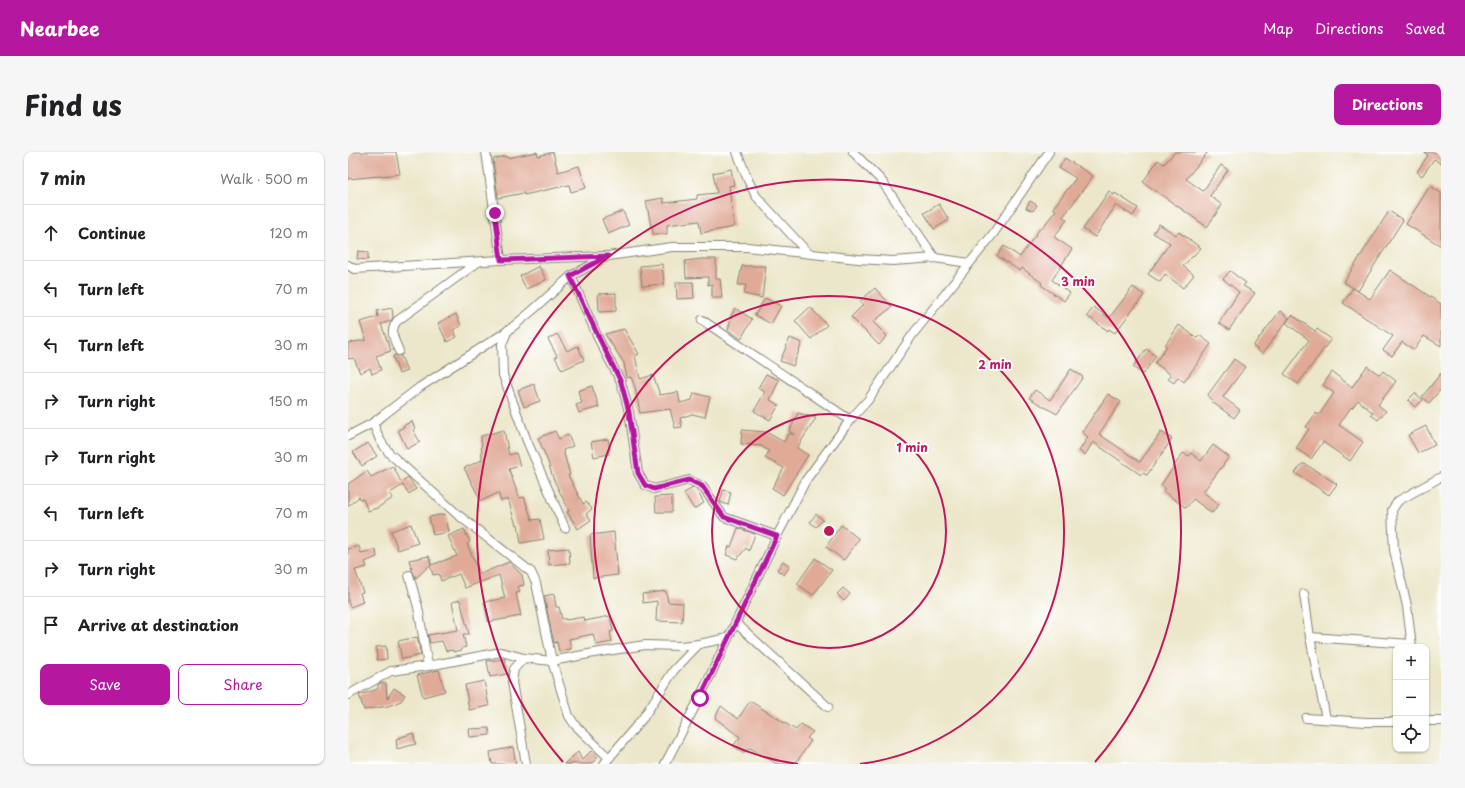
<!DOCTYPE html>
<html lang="en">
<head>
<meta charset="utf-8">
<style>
  :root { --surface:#fff; --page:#f6f6f6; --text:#202124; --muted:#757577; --line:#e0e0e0; --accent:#b5179e }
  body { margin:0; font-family:"Playpen Sans",sans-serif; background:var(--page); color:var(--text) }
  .controls { position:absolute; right:12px; bottom:12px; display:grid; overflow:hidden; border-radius:8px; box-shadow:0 1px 3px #0004 }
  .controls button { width:36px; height:36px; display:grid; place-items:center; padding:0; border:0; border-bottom:1px solid var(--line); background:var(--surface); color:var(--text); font:20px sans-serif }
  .stop { position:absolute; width:12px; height:12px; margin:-9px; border:3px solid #b5179e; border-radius:50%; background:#fff }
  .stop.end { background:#b5179e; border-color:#fff; box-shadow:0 1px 4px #0008 }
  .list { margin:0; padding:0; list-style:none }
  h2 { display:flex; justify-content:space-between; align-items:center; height:52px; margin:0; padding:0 16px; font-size:17px }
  h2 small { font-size:13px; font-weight:400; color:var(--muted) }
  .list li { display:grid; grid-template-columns:26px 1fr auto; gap:12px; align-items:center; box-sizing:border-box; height:56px; padding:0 16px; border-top:1px solid var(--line) }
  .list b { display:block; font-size:15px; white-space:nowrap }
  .list em { font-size:13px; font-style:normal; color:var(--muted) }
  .actions { display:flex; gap:8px; padding:12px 16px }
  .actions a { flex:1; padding:9px 0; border:1px solid var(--accent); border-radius:8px; text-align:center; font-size:14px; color:var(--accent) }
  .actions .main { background:var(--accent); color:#fff }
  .icon { flex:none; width:22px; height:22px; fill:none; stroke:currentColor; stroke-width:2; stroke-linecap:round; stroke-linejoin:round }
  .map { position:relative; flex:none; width:1093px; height:612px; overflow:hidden; border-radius:8px }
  header { display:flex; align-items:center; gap:24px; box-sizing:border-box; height:56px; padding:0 20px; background:var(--accent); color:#fff }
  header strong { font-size:19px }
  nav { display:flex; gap:22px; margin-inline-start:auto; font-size:14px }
  .intro { display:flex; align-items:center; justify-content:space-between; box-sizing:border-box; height:96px; padding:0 24px }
  h1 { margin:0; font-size:28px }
  .button { padding:10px 18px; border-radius:8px; background:var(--accent); color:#fff; font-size:14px; font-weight:700 }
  main { display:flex; gap:24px; padding:0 24px }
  aside { flex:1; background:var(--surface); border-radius:8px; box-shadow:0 1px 3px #0004 }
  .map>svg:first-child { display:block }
</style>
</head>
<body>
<header>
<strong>Nearbee</strong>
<nav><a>Map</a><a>Directions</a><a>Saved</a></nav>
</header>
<div class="intro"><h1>Find us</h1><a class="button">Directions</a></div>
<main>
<aside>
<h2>7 min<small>Walk · 500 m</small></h2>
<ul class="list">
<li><svg class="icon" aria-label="ahead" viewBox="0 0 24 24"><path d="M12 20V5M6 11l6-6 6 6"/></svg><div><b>Continue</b></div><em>120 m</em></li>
<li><svg class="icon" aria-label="left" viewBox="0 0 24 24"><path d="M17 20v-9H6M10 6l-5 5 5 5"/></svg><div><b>Turn left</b></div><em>70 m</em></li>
<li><svg class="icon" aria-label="left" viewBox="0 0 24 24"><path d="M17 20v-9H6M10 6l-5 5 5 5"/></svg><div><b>Turn left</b></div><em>30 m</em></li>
<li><svg class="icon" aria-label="right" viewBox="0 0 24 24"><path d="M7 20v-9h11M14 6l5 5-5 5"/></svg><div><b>Turn right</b></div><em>150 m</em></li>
<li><svg class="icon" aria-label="right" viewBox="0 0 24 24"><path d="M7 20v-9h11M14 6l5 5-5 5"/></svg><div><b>Turn right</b></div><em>30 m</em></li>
<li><svg class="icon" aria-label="left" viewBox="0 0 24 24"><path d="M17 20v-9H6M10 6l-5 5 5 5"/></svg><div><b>Turn left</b></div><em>70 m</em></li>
<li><svg class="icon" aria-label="right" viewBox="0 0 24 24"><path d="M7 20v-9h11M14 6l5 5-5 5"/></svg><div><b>Turn right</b></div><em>30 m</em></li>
<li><svg class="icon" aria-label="arrive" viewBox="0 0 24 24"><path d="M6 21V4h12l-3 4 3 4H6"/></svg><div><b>Arrive at destination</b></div></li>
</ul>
<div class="actions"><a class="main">Save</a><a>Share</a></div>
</aside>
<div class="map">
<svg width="1093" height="612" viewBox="0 0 1093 612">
  <rect width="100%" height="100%" fill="#fff"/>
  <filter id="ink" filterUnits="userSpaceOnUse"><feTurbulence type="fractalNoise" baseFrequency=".025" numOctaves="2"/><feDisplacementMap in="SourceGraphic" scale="8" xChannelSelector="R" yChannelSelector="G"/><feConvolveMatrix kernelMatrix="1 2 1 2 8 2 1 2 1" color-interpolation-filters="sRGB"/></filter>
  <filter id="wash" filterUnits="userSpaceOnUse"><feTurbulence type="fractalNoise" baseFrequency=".012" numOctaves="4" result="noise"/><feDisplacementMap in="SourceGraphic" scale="16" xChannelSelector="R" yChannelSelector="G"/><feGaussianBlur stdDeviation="0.9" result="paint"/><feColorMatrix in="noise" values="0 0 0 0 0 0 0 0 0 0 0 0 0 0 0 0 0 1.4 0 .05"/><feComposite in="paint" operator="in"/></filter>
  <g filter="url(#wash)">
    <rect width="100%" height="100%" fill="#ece7ca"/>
    <g id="blocks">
      <!-- building -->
      <g fill="#e0aa97">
        <path d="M0,0H48L52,22L0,27Z"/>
        <path d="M189,0L190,4L205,0L210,20L231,14L238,36L223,40L221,33L176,43V41L150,46L145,7L158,4L159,6Z"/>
        <path d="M827,0H860L838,27L855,39L873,13L880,18L862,44L874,53L859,75L795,30L810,8L816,12Z"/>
        <path d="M1076,0H1093V12L1086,7L1074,24L1069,20L1080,3Z"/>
        <path d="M717,6L745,24L715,65L719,68L706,85L724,97L704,128L722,141L716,149L693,133L694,131L674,116L672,119L649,104L656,94L672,105L693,75L694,76L708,58L705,56L728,26L711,16Z"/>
        <path d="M383,17L386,33L381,34L386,75L353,81L351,69L319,73V82H305L304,74H303L298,49L315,46L316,51L349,47V43L369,41L365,21Z"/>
        <path d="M1082,34L1093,41V94L1058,72Z"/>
        <path d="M761,39L766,43L767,41L790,56L785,64L768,53L747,85L735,77Z"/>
        <path d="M682,49L689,53L685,59L678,56Z"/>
        <path d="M591,52L601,68L586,77L576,61Z"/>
        <path d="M275,59L281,73L260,82L254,67Z"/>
        <path d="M1041,59L1055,68L1010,139L996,130Z"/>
        <path d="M811,72L828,83L831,80L853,96L835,114L846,123L835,136L817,122L812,130L800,122L822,91L805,81Z"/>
        <path d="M10,99L20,100V108L9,107Z"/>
        <path d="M354,107H368V127H372L374,146H364V132L360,133V125L338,126L337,109Z"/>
        <path d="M314,112L316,132L294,134L292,114Z"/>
        <path d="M191,114L198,128L178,137L172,124Z"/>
        <path d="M394,114H418L414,146L396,142L398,133H390Z"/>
        <path d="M1042,118L1093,152V194L1076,184L1066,198L1054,190L1044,204L1035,198L1045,184L995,151L1005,136L1022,147Z"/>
        <path d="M882,119L898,131L895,134L907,141L881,178L871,171L891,140L875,127Z"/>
        <path d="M328,130H345L346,146L329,147Z"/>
        <path d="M785,135L796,143L767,181L761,177L760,179L739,164L746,155L761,166Z"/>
        <path d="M527,136L544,155L525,170L539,184L531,193L503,165L515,153L512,149Z"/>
        <path d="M268,141V159L251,160L250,142Z"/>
        <path d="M417,146L433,154L423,172L407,163Z"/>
        <path d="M462,155L479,173L463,187L447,169Z"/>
        <path d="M44,156L45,165L43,169L33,172L43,199L28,204L33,218L24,222L22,216L12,221L6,206L0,207V191L18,188L12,170L30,165L29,159Z"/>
        <path d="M387,156L404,167L393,187L380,178L384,162Z"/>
        <path d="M932,159L941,166L914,202L905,194Z"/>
        <path d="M108,162L113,174L105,178L109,185L99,190L90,171Z"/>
        <path d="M944,163L967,179L969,177L983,187L950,232L936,222L961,188L938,171Z"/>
        <path d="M831,173L849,186L851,183L863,192L836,230L830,225L826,231L820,227L823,223L807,211L819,194L817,193Z"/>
        <path d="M276,177L291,202L287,204L292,227L305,223L312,243L330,240L332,251L344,248L346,241L362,245L357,265L344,262L332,266L334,275L327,276L322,257L292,261L287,235L283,225L279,226L276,211L257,182Z"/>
        <path d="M209,182L219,199L230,194L236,208L214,218L207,205L209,204L200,187Z"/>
        <path d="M442,186L454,191L445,214L432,209Z"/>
        <path d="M798,197L808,204L795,222L785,215Z"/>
        <path d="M48,203L53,204L59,219L51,222L45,204Z"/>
        <path d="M886,207L897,215L875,245L892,258L886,266L864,250L865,249L859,244Z"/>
        <path d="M1019,214L1032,223L1035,219L1048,229L1030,253L1038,259L1030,268L1023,263L1025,261L1010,248L1004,256L1003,255L991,273L1015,290L1002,309L975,290L963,307L948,296L961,277L958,275L968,261L971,263L986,241L975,233L984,220L1004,235Z"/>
        <path d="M723,217L735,225L709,262L681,246L687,238L702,248Z"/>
        <path d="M1093,221V237L1081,251L1074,245Z"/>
        <path d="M418,222L431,228L422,248L431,253L422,268L406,259L417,240L410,236Z"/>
        <path d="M186,232L192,249L176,255L170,238Z"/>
        <path d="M244,234L251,255L231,261L228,253L234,251L230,239Z"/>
        <path d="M1067,241L1075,248L1067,255L1060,248Z"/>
        <path d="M760,242L773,250L751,282L792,310L813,280L824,287L799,323L794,321L793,323L745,290L737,303L731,299L740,285L734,280Z"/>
        <path d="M450,261L468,266L449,296L460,303L435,343L424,336L436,316L417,306L421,299L413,294L393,292L394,278L418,280L436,290L440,282H446L441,280Z"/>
        <path d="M64,269L67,277L65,278L72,290L59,297L50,278L56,275L55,274Z"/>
        <path d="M1078,274L1087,293L1070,301L1060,283Z"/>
        <path d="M156,278L161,303L168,301L172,314L161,317L171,346L176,345L184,368L192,367L196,387L173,391L170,372L168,373L160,347L153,349L150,341L133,349L116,316L134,308L133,284Z"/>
        <path d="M207,279L211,287L220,283L225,294L215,298L222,323H220L235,352L238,350L244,357L238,362L243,368L230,377L219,360L221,359L205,326L200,310L190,286Z"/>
        <path d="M260,287L262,298L260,299L261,302L246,305L243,290Z"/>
        <path d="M20,291L29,304L14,314L5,300Z"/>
        <path d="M865,293L881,305L855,340L871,352L864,361L845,347L838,356L815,339L817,336L813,333L835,301L841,304L843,301L853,309Z"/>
        <path d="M954,312H957L989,332L981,343L947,321Z"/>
        <path d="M45,314L53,330L60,325L68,337L61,342L55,333L42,341L45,346L29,356L20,359L15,347L13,348L11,345L0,354V332L19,319L23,325Z"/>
        <path d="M345,336L348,337L356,351L346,357L336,341Z"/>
        <path d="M375,338L383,340L380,353L372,350Z"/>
        <path d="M324,344V360H308L307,345Z"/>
        <path d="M97,362L101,380L85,383L81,365Z"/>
        <path d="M468,362L475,368L468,375L462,370Z"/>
        <path d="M63,372L70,391L50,398L43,379Z"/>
        <path d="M493,373L511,387L496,408L478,395Z"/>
        <path d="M390,376L407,382L401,399L398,396L389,407L378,403L381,394L383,395Z"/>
        <path d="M116,377L122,390L119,392L132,422L161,410L174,423L176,433L170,434L172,440L168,441L173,464L140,470L136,450L157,446L151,423L117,436L111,422L93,429L91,422L85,423L82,413L68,426L64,418L61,408L81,404L83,413L109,404L100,384Z"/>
        <path d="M266,380L270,423L245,426L242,383Z"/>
        <path d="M11,394L13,401L28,398L29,405L17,410L19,415L7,418L15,440L12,441L15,450L2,455L0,450V397Z"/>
        <path d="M221,396L222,411L201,413L200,398Z"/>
        <path d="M467,406L484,418L465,443L449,432Z"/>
        <path d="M435,409L442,414L436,423L429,418Z"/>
        <path d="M495,436L502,442L496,449L489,442Z"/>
        <path d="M318,439L320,450L335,451L334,470L308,469L309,449L295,451L294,442Z"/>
        <path d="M206,442L208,455H211L214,467H218V468L236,465L237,469L262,464L265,479L262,480L264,490L248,493L245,482L221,487L223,497L211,499L209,490L206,491L196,444Z"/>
        <path d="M112,448L121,482H115L118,495L114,496V498L105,500V498L98,499L94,489L82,491L80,483L110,478L104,450Z"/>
        <path d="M69,485L73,503L54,507L50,489Z"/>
        <path d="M38,494L39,507L29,508L28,495Z"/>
        <path d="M157,507L159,522L142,525L139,509Z"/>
        <path d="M91,518L97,539L75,545L69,523Z"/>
        <path d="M136,529L141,554L121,558L117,533Z"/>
        <path d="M32,531H38L39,547L46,536L57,543L53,549L40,554L16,558L11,543L30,537V533Z"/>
        <path d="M402,549L448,578L453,572L465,580L459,586L463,589L447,612H429L402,596L396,600L385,594L392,585L367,566L373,554L390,567Z"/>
        <path d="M141,576L142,583L122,585L121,577Z"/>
        <path d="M65,581L68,592L49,597L48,587Z"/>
        <path d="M165,595L168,612H144L142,600Z"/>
        <path d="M243,599L250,605L243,612H216L230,600L234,608Z"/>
      </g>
    </g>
  </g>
  <g filter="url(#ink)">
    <use href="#blocks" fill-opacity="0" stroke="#848273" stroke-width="1"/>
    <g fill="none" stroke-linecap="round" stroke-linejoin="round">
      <defs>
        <g id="minor">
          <path d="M138,0L153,108"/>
          <path d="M389,0L400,28L408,44L460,101"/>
          <path d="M505,0L533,28L587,106"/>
          <path d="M0,113L6,117L153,108L257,104"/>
          <path d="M223,124L251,188L273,230L281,260L290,321L297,333L306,337L341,328L354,334L376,365L429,384"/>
          <path d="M354,168L502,268"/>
          <path d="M160,178L154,192L155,223L179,289L217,376"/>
          <path d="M51,199C46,187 41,180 49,169L130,110"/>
          <path d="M25,271L32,288L41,301L109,362L183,420L188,431L204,509L221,564L227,573L261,606"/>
          <path d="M0,284L25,271L72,235L161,178L185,158L223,124L260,104L324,95H399L510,107L545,109L587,106L621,111"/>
          <path d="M61,423L70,455L80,514"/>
          <path d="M956,442L962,485L978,567"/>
          <path d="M388,471L480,555"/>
          <path d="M962,485L1063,492"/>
          <path d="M1064,495L1059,454L1046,398L1044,358L1050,349L1093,325"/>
          <path d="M176,506L166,517L164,530L178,612"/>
          <path d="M0,543L43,519L80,514L153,500L176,506L204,509L246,501L297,493L333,494L351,492"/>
          <path d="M958,566L1018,570H1048"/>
          <path d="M1078,569H1093"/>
          <path d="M256,612L295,566L326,518L351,492L380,486"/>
          <path d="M317,612L352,545L429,384L458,328L502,268L520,248L565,182L645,82L701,0"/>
        </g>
      </defs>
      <!-- minor casing -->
      <use href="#minor" stroke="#848273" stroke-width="10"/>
      <!-- minor -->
      <use href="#minor" stroke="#fff" stroke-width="8"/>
    </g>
  </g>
  <g fill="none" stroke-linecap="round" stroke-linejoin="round" filter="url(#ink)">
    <!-- route -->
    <path stroke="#b5179e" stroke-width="5" d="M147,61L153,108L260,104L222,124L252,188L273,230L281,260L290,321L297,333L306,337L341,328L354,334L376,365L429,384L352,546"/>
  </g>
  <!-- distance rings -->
  <g fill="none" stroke="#c2185b" stroke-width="2">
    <circle cx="481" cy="379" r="117"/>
    <path d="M450 612A235 235 0 1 1 512 612"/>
    <path d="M215 610A352 352 0 1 1 747 610"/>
  </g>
  <circle cx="481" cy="379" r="6" fill="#c2185b" stroke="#fff" stroke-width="2"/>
  <g font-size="12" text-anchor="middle" font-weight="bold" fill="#c2185b" stroke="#fff" stroke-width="4" stroke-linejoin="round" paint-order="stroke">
    <text x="730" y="134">3 min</text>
    <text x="647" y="217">2 min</text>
    <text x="564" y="300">1 min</text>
  </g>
</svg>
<div class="controls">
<button>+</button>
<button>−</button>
<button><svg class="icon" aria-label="locate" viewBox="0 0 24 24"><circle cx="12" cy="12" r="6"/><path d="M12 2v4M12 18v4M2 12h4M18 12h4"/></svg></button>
</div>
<div class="stop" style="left:352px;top:546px"></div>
<div class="stop end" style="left:147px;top:61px"></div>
</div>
</main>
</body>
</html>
